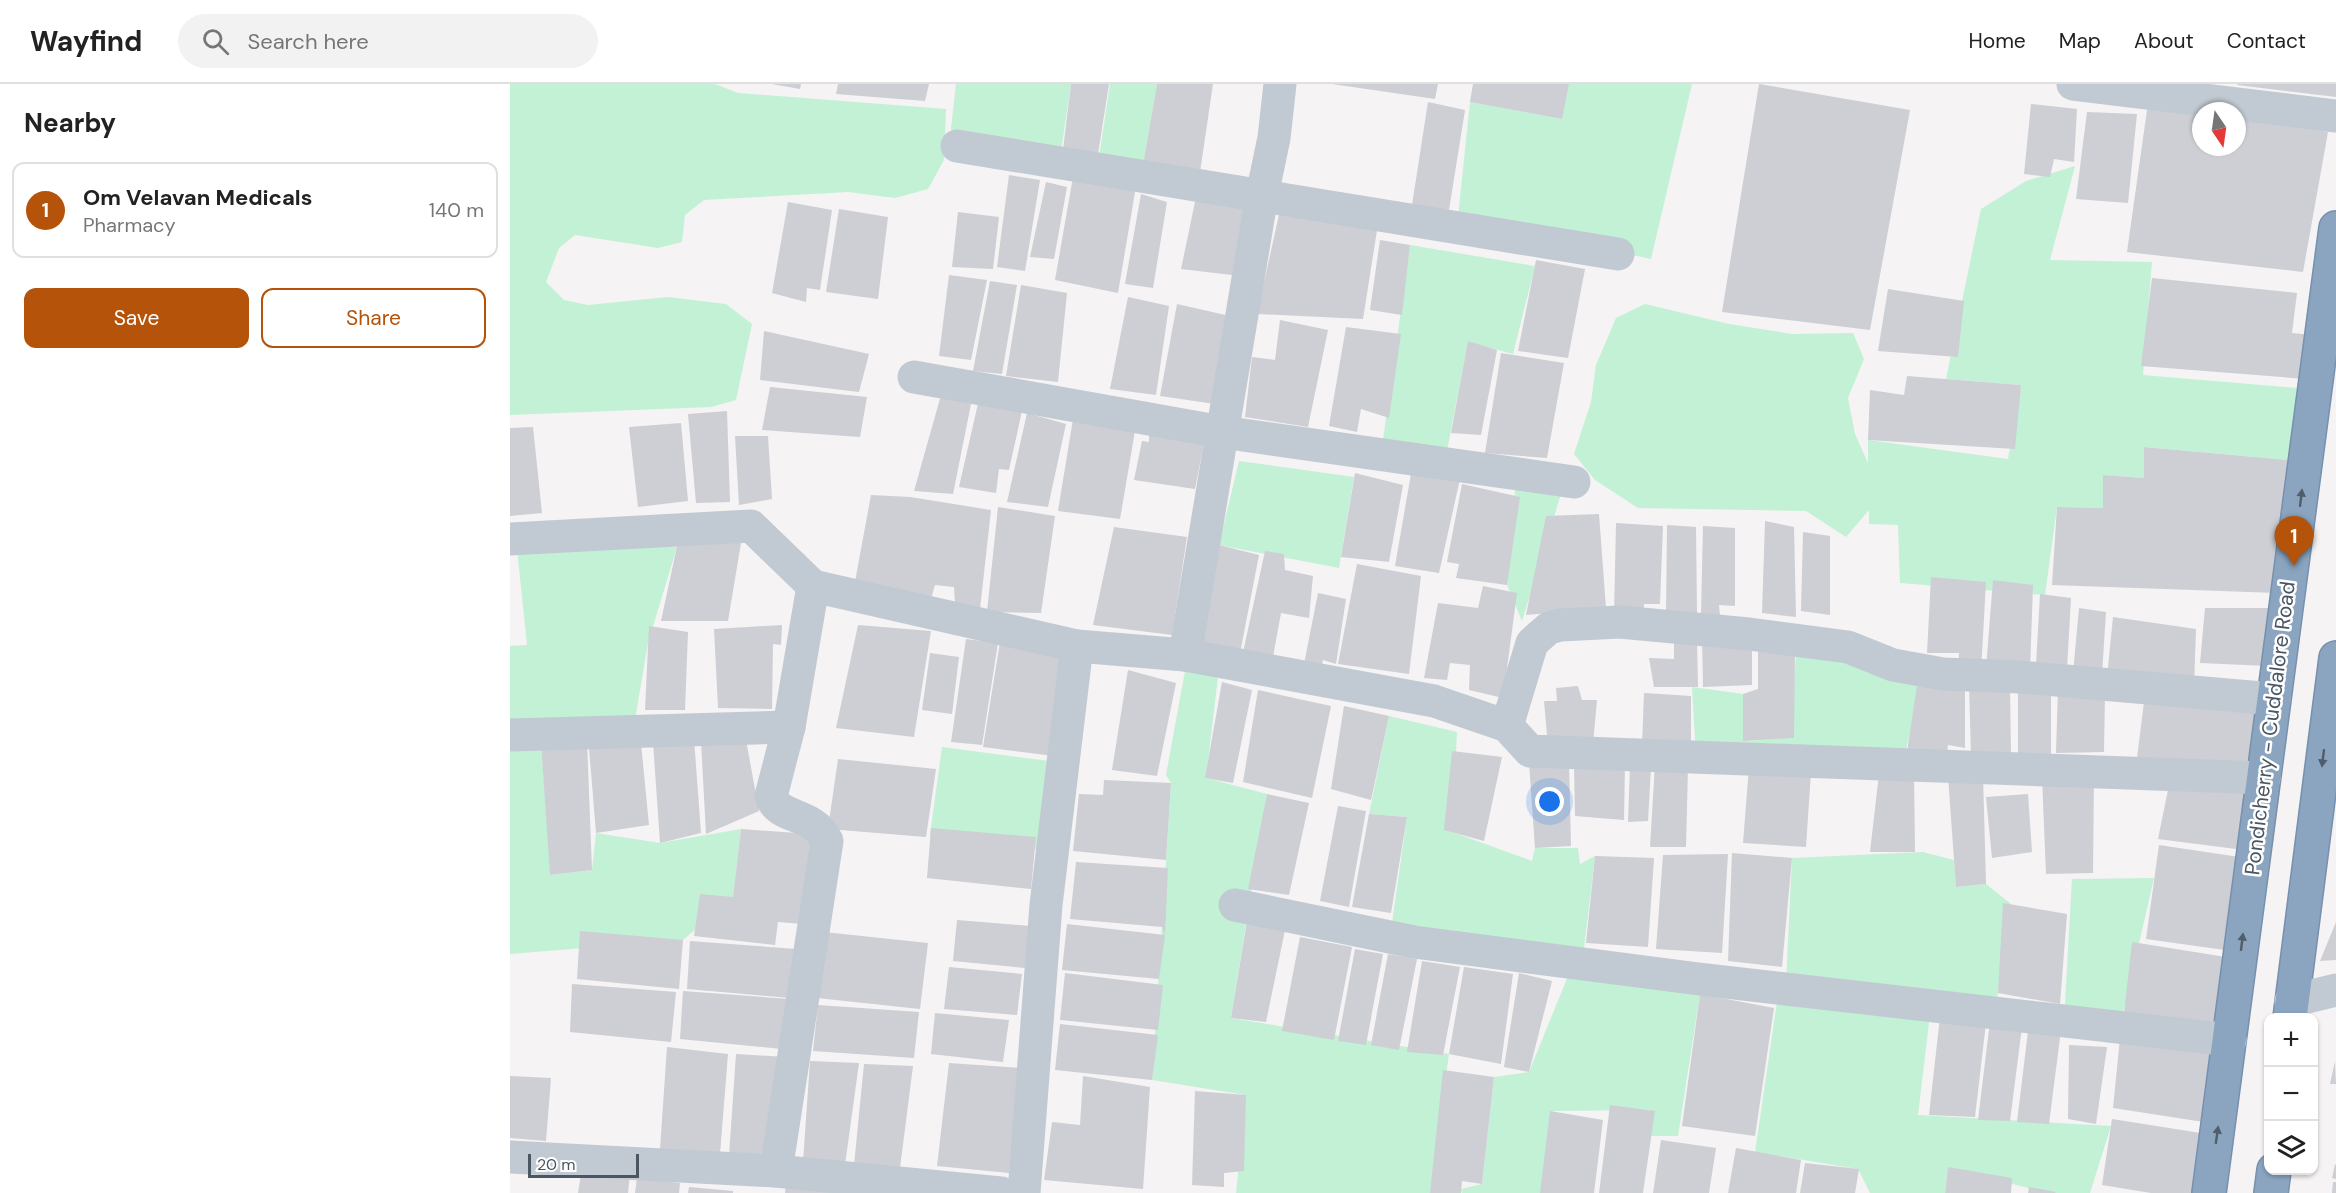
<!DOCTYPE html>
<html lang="en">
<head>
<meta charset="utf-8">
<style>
  :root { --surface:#fff; --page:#f2f2f2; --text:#222; --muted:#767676; --line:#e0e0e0; --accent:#b45309 }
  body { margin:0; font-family:"DM Sans",sans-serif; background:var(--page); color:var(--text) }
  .controls { position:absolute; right:18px; bottom:18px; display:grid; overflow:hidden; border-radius:12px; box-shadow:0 2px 4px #0004 }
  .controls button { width:54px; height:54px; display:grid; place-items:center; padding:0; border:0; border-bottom:2px solid var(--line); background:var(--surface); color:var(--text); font:30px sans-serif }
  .compass { position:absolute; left:1682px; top:18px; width:54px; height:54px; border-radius:50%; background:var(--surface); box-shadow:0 2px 4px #0004; rotate:167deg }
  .scale { position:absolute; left:18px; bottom:15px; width:111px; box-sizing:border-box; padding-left:6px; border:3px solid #4a5661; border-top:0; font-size:16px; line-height:21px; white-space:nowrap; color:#4a5661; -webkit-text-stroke:4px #fff; paint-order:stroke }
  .you { position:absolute; left:1040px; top:718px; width:21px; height:21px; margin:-15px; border:4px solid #fff; border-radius:50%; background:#1a73e8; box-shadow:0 0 0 9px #1a73e833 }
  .badge { display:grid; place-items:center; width:39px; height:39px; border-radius:50%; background:var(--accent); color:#fff; font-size:20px; font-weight:700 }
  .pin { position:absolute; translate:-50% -50px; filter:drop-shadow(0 2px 3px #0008) }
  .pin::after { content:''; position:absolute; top:32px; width:21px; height:18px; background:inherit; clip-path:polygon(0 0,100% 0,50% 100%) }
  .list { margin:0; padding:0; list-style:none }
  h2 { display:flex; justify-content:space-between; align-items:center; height:78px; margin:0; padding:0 24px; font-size:26px }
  h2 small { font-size:20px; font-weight:400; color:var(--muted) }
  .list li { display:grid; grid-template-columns:39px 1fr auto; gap:18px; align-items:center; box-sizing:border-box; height:96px; margin:0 12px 12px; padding:0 12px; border:2px solid var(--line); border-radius:12px }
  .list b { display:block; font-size:22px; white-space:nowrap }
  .list p { margin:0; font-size:20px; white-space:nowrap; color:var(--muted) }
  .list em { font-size:20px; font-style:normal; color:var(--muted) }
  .actions { display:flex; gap:12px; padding:18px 24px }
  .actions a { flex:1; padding:14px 0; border:2px solid var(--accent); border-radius:12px; text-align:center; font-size:21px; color:var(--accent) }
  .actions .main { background:var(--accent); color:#fff }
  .icon { flex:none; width:33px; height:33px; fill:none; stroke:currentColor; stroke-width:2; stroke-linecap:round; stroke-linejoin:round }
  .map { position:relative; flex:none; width:1826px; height:1109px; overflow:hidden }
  header { display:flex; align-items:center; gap:36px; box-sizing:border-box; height:84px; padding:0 30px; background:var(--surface); border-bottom:2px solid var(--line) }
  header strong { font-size:28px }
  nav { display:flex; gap:33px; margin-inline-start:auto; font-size:21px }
  .search { width:420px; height:54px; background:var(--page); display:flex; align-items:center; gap:15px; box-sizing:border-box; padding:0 21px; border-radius:33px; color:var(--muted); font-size:22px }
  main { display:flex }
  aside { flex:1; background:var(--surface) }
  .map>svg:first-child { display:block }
</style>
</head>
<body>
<header>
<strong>Wayfind</strong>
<div class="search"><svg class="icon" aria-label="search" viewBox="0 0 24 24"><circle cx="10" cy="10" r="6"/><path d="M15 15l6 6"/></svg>Search here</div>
<nav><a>Home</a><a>Map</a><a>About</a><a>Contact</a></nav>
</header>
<main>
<aside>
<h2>Nearby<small></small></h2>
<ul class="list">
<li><span class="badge">1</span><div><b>Om Velavan Medicals</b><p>Pharmacy</p></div><em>140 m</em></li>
</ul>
<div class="actions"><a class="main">Save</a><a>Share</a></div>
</aside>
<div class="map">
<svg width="1826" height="1109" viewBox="0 0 1826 1109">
  <rect width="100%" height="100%" fill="#f5f3f3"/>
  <!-- green -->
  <g fill="#c3f1d5">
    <path d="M0,0H205L228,9L436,25L434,76L418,105L385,114L338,108L194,116L175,131L172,158L148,164L65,151L49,164L36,198L54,216L78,221L158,213L216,220L242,240L226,316L201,323L0,331Z"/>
    <path d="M446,0H561L550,74L440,54Z"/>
    <path d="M600,0H647L633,81L588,80Z"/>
    <path d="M1056,0H1182L1141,175L948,133L960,18L1052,35Z"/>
    <path d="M1565,82L1540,176L1642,178L1633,291L1799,305L1790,377L1635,363L1634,394L1593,391V424L1547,423L1535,511L1390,499L1388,441L1359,440V426L1336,453L1296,427L1128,424L1085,396L1064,370L1081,318L1086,281L1106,234L1135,220L1219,240L1282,250L1343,249L1354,275L1338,314L1345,350L1358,379V356L1498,375L1511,301L1436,295L1471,125L1516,97Z"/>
    <path d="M900,161L1025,182L1003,270L958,258L936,372L872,363Z"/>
    <path d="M729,377L844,393L829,484L709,461Z"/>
    <path d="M1006,395L1055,397L1012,537L997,501Z"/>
    <path d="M6,455L167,463L138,559L123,647L0,646V562L17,561Z"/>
    <path d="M1287,556L1412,591L1393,681L1186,673L1182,603L1233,610L1236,657L1280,654Z"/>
    <path d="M675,587L708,593L696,694L757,710L721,934L939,970L920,1109H726L736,1011L642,996L661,699L656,691Z"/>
    <path d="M879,632L947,648L942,748L1022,777L1025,764H1068L1070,780L1085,772L1073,873L881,846L897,733L859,730Z"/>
    <path d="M31,659L41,791L82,786L86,749L150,759L231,745L223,813L173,856L0,870V661Z"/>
    <path d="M432,663L547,678L537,767L420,751Z"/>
    <path d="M1413,768L1444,776L1446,803L1476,800L1501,820L1485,929L1276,898L1282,774Z"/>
    <path d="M1644,794L1610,943L1554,937L1562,795Z"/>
    <path d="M1058,892L1191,903L1168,1052H1141L1140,1026L1041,1027L1031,1109H952L951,1105L972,1100L984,993L1019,988Z"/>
    <path d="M1269,904L1421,922L1408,1031L1601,1042L1580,1109H1537L1438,1083L1435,1109H1360L1348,1085L1245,1068Z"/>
  </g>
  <!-- building -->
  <g fill="#cdcfd5">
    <path d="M262,0H291L290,5Z"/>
    <path d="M328,0H419L415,17L326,10Z"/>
    <path d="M561,0H599L588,70L553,66Z"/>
    <path d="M647,0H703L690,88L633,81Z"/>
    <path d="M822,0H928L925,15Z"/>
    <path d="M963,0H1059L1052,35L960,18Z"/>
    <path d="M1249,0L1400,26L1360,246L1212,228Z"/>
    <path d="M1727,0H1826V13L1727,1Z"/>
    <path d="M918,18L955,26L939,126L902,121Z"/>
    <path d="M1638,19L1691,28V63H1727V33L1818,48L1793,188L1617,168Z"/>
    <path d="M1521,20L1567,25L1564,78L1544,75L1540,93L1514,90Z"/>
    <path d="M1577,28L1627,30L1618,119L1566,115Z"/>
    <path d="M499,91L530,96L515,187L487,183Z"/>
    <path d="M563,93L626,102L608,209L545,196Z"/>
    <path d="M536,98L557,103L544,175L520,173Z"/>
    <path d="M631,110L657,118L643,204L615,200Z"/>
    <path d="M686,113L737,123L722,191L671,185Z"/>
    <path d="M278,118L322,126L310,206L297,204L296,218L262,209Z"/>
    <path d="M329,125L378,133L368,215L316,208Z"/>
    <path d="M770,126L868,140L853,235L747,230Z"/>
    <path d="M448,128L489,133L483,185L442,183Z"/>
    <path d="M870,156L900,161L892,231L860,226Z"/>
    <path d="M1026,176L1075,185L1058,274L1008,267Z"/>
    <path d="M439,191L477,196L461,276L429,272Z"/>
    <path d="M1642,194L1787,209L1782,249L1803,251L1796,295L1631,282Z"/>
    <path d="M480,197L507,201L492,290L463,287Z"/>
    <path d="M511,201L557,209L548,298L496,292Z"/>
    <path d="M1378,205L1454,217L1448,273L1368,267Z"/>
    <path d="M618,213L659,222L646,311L600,305Z"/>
    <path d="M667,220L720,232L705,320L650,312Z"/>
    <path d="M770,236L818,246L798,343L735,333L742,273L765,276Z"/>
    <path d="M836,243L891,250L879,334L851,325L847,348L819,342Z"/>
    <path d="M254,247L359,270L349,308L250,296Z"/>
    <path d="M958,257L987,266L971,351L941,349Z"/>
    <path d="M991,269L1054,279L1037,374L975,369Z"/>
    <path d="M1397,292L1511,301L1505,365L1358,356L1360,306L1394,311Z"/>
    <path d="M260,303L357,313L350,353L252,346Z"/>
    <path d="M431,311L461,320L443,410L404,407Z"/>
    <path d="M469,315L512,327L499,386L489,385L486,409L449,403Z"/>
    <path d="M217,327L220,418L186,419L178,330Z"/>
    <path d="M517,329L556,340L538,423L497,418Z"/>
    <path d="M563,335L625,347L610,435L548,427Z"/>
    <path d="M171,339L178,417L128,423L119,343Z"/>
    <path d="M23,343L32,429L0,432V344Z"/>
    <path d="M639,343L695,354L685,405L624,396L632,357L639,358Z"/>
    <path d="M225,352H258L262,415L229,421Z"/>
    <path d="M1634,363L1790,377L1767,509L1542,501L1547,423L1593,424V391L1634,394Z"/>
    <path d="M902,384L950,395L929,489L885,482Z"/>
    <path d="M845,389L893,401L879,478L831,473Z"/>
    <path d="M952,400L1010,413L997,501L946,494L949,480L937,478Z"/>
    <path d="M361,411L400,413L481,426L470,525L445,521L444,503L425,501L420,518L344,503Z"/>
    <path d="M488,423L545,432L531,529L477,528Z"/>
    <path d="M1089,430L1096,524L1016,531L1036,432Z"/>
    <path d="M1255,437L1284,443L1286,533L1252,529Z"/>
    <path d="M1106,439L1153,442L1150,520H1134V533L1104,531Z"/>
    <path d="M1157,441L1186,443L1187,531L1156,529Z"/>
    <path d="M1193,442L1225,444V522L1209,521L1210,532L1191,530Z"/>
    <path d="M604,443L677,453L662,551L583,541Z"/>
    <path d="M1293,448L1320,452V531L1291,527Z"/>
    <path d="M169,453H232L218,537H151Z"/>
    <path d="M709,461L749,471L730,569L689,561Z"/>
    <path d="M755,467L774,470L775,486L803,492L799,534L771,529L762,578L732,573Z"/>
    <path d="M847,480L911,492L899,590L828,580Z"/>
    <path d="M1421,493L1476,498L1471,588L1448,587L1449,569H1417Z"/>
    <path d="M1483,496L1523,501L1520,587L1476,584Z"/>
    <path d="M973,502L1007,509L993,614L959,606L960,581L940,579L937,596L914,594L928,519L968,524Z"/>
    <path d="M808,509L836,515L826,580L813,576L811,584L794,580Z"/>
    <path d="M1530,510L1561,514L1557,585L1526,581Z"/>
    <path d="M1569,524L1596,528L1592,590L1563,589Z"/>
    <path d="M1695,524H1768L1759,582L1690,579Z"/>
    <path d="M1603,533L1686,545L1684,603L1597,593Z"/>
    <path d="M272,541L271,561L263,560L262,625L208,624L204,545Z"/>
    <path d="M348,541L421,547L404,653L326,644Z"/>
    <path d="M139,542L178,548L175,626H135Z"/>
    <path d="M456,555L488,559L472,661L441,658Z"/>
    <path d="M1164,555L1187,558L1188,603H1144L1139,574L1164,575Z"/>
    <path d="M1192,555L1242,560V601L1193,603Z"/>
    <path d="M490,558L557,570L544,672L473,663Z"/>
    <path d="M1248,562L1285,565L1284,654L1233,657V610L1248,605Z"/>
    <path d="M420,569L449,573L442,630L412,626Z"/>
    <path d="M618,586L666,599L647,692L602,686Z"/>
    <path d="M712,598L742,606L723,699L695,694Z"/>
    <path d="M1407,601L1455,605V664L1438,661L1437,670L1397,668Z"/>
    <path d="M1459,601L1500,603L1501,671H1461Z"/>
    <path d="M1068,602L1072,616H1087L1083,660L1038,662L1034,617H1047L1046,604Z"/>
    <path d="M1541,604V673L1508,672V605Z"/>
    <path d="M1548,604L1595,607L1594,668L1546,669Z"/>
    <path d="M748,606L821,622L802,714L733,698Z"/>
    <path d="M1134,609L1181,612V660L1132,662Z"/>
    <path d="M1635,610L1758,619L1747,686L1627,674Z"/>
    <path d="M834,622L879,632L861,716L821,705Z"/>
    <path d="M184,655L191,749L150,759L143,658Z"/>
    <path d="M236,656L249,727L196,750L191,657Z"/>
    <path d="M77,657L82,786L40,791L31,659Z"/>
    <path d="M131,659L139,741L86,749L79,664Z"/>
    <path d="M942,667L992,673L974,757L934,746Z"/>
    <path d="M328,675L426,685L416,753L318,745Z"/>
    <path d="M1019,678H1059L1061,762L1025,764Z"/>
    <path d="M1115,679L1114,736L1065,732L1064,680Z"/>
    <path d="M1145,680L1178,682L1176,763H1140Z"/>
    <path d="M1120,682L1141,684L1138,737L1118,738Z"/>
    <path d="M1239,683L1301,688L1296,763L1233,759Z"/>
    <path d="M1404,688L1405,768H1360L1369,690Z"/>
    <path d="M1473,691L1476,800L1446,803L1438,692Z"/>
    <path d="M1532,693H1584L1583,789L1536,790Z"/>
    <path d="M594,696L661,699L656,776L563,767L569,710L593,711Z"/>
    <path d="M1746,700L1734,766L1648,755L1659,701Z"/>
    <path d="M757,710L799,719L779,811L738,805Z"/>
    <path d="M1518,710L1522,768L1482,774L1476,713Z"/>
    <path d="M828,722L856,727L839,823L810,817Z"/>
    <path d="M859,730L897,733L881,829L842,823Z"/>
    <path d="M421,744L526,753L521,805L417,794Z"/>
    <path d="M231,745L301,750L292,840L268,838L265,861L184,852L190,810L223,813Z"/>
    <path d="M1649,761L1736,774L1722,867L1636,855Z"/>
    <path d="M1222,769L1282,774L1272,883L1218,877Z"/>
    <path d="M1218,770L1212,869L1146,865L1153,771Z"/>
    <path d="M1085,772L1144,774L1138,863L1076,859Z"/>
    <path d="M566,778L658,784L655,851L652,843L560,835Z"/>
    <path d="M1493,819L1557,830L1550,920L1488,909Z"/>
    <path d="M447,836L520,842L515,884L443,877Z"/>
    <path d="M737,837L775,846L756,938L721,934Z"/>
    <path d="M1826,838V876L1810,877Z"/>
    <path d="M557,840L655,851L649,895L552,886Z"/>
    <path d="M70,847L173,856L169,905L67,895Z"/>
    <path d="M314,848L418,859L410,925L307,914Z"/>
    <path d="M790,853L842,863L824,956L772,947Z"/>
    <path d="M180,857L286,865L279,914L177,905Z"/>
    <path d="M1622,858L1722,874L1712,944L1614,929Z"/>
    <path d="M845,865L873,870L856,961L828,957Z"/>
    <path d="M878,870L907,875L889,966L861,961Z"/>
    <path d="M912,877L950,883L933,971L897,968Z"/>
    <path d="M439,883L512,890L507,931L434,925Z"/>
    <path d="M954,883L1003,890L991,980L939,970Z"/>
    <path d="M555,889L653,901L648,946L550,936Z"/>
    <path d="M1009,889L1042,897L1019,988L994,983Z"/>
    <path d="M62,900L166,908L161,958L60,948Z"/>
    <path d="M173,907L279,915L272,965L170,955Z"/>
    <path d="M1190,910L1264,924L1245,1052L1172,1042Z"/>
    <path d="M308,921L409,928L404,974L303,967Z"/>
    <path d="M425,929L499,936L493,978L421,970Z"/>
    <path d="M1430,933L1476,939L1465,1033L1419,1031Z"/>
    <path d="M1480,937L1512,943L1500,1037L1468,1036Z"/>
    <path d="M1519,939L1551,946L1539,1040L1507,1038Z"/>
    <path d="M550,940L648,951L642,996L545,986Z"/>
    <path d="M1610,954L1711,969L1700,1039L1603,1024Z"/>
    <path d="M1559,961L1597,963L1586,1040L1558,1035Z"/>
    <path d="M157,963L218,970L210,1070L150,1065Z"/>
    <path d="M226,970L275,973L262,1075L219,1072Z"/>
    <path d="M300,977L349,979L335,1081L293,1078Z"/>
    <path d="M1825,977L1826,1000H1820Z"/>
    <path d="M439,979L511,984L499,1089L427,1082Z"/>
    <path d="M354,980L403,982L390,1084L344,1081Z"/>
    <path d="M933,986L984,993L972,1100L952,1097L951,1109H920Z"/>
    <path d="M0,992L41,994L36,1057L0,1054Z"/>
    <path d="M573,992L640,1003L633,1105L534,1096L542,1038L570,1041Z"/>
    <path d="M685,1007L736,1011L734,1087L714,1089V1103L682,1101Z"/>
    <path d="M1100,1021L1145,1027L1133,1109H1089Z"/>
    <path d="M1040,1027L1093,1036L1084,1109H1030Z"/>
    <path d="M1602,1035L1697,1050L1689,1109H1641L1592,1101Z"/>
    <path d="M1151,1056L1206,1064L1199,1109H1143Z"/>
    <path d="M1226,1064L1291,1076L1286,1109H1218Z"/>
    <path d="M1295,1079L1349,1085L1345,1109H1290Z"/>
    <path d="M1825,1080L1826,1081V1095L1822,1094Z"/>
    <path d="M1438,1083L1502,1094L1501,1109H1435Z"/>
    <path d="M72,1084L120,1090L118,1109H68Z"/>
    <path d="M127,1094L170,1099L169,1109H125Z"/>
    <path d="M276,1098L327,1109H275Z"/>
    <path d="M1823,1098H1826V1109H1822Z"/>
    <path d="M179,1103L223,1107V1109H178Z"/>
    <path d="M1519,1103L1546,1108L1545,1109H1518Z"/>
  </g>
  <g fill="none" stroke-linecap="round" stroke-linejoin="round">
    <defs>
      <g id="highway">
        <path d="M1780,934L1826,574"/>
        <path d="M1699,1109L1826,144"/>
        <path d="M1761,1109L1764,1086"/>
      </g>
    </defs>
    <!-- highway casing -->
    <use href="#highway" stroke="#7690ad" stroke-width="36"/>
    <!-- minor -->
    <g stroke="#c1cad2" stroke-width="33">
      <path d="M1563,0L1826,32"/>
      <path d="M447,62L1108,170"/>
      <path d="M404,293L712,348L1064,398"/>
      <path d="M0,455L241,442L303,502"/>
      <path d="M675,571L752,111L764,54L770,0"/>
      <path d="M997,642L1022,559L1039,544L1050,541L1110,538L1239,550L1338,563L1383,581L1433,590L1510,593L1764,615"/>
      <path d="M0,651L279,643"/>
      <path d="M725,821L904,858L1189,895L1720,956"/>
      <path d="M1781,917L1826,906"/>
      <path d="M0,1073L266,1087L491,1109"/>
      <path d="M266,1087L317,757C303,727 268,736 261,712L279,643L303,502L567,562L675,571L924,617L997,642L1020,667L1754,694"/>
      <path d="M514,1109L536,821L567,562"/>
    </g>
    <!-- highway -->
    <use href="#highway" stroke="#8ba5c1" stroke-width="33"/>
  </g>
  <!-- one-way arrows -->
  <defs><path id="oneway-solid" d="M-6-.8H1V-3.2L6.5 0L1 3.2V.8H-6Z" transform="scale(1.5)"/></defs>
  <g fill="#505e6b">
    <use href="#oneway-solid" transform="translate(1791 414) rotate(-83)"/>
    <use href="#oneway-solid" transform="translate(1813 674) rotate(97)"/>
    <use href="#oneway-solid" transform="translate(1732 858) rotate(-83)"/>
    <use href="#oneway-solid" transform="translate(1707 1051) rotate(-82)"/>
  </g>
  <g text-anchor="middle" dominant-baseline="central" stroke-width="5" stroke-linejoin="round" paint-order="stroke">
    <!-- street labels -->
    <g font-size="21" fill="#4a5661" stroke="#fff">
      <text transform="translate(1760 644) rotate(-83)">Pondicherry - Cuddalore Road</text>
    </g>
  </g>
</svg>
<div class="controls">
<button>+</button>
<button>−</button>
<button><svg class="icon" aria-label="layers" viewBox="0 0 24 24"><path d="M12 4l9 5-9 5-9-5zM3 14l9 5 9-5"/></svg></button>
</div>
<svg class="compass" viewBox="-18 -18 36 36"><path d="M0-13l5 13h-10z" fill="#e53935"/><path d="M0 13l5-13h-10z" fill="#767676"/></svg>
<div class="scale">20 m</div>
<div class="you"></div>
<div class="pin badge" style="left:1784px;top:482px">1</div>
</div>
</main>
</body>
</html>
